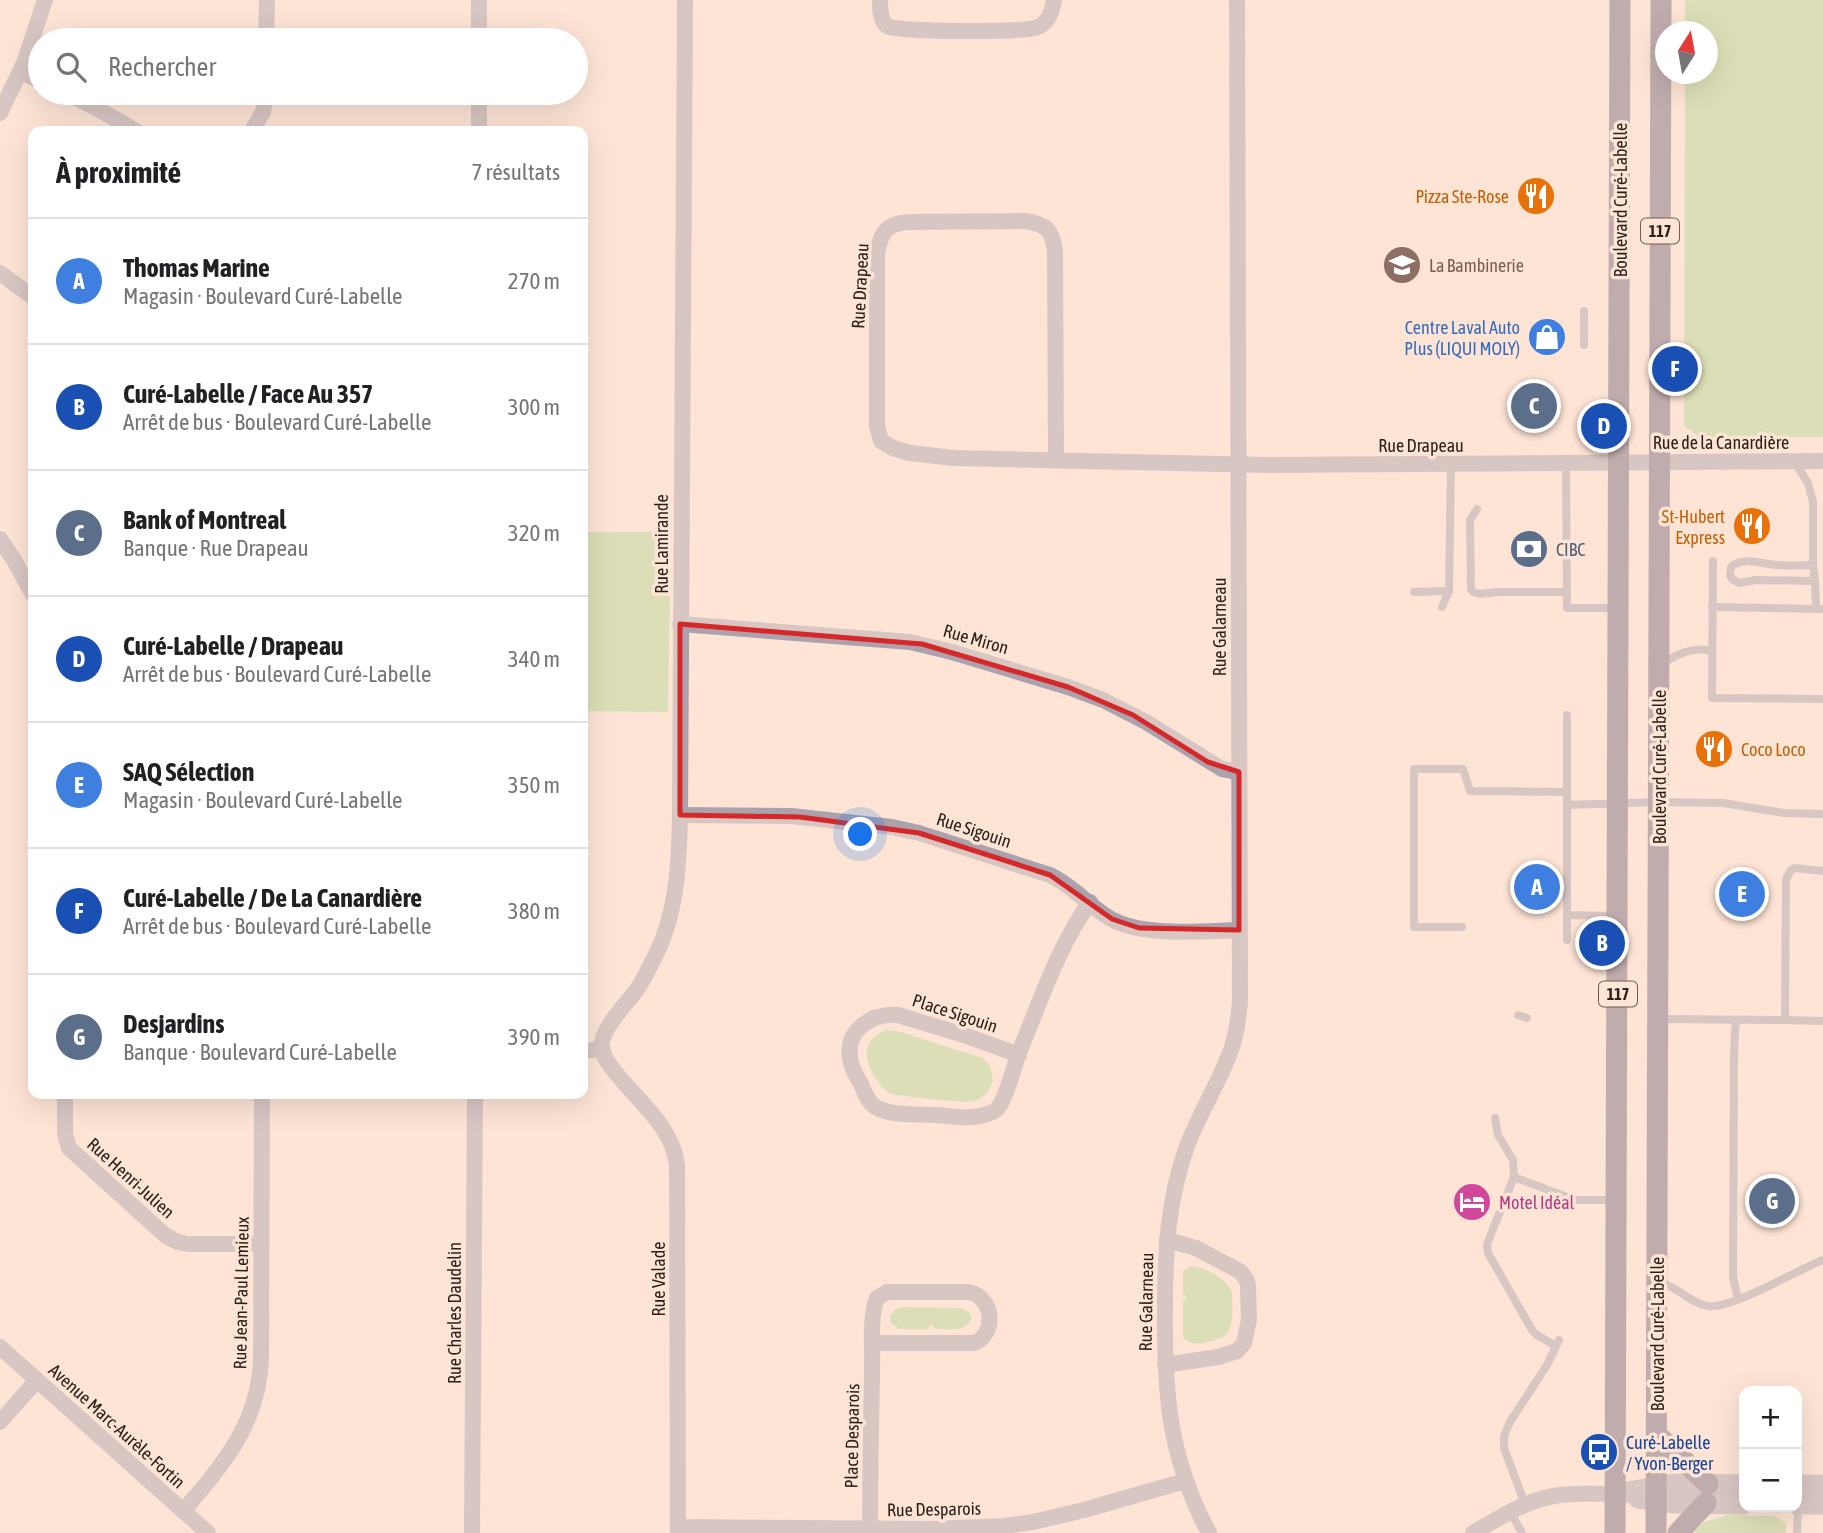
<!DOCTYPE html>
<html lang="fr">
<head>
<meta charset="utf-8">
<style>
  :root { --surface:#fff; --page:#f2f2f2; --text:#202124; --muted:#757577; --line:#e0e0e0; --accent:#438b8d }
  body { margin:0; font-family:"Asap Condensed",sans-serif; background:var(--page); color:var(--text) }
  .controls { position:absolute; right:21px; bottom:21px; display:grid; overflow:hidden; border-radius:14px; box-shadow:0 7px 28px #0002 }
  .controls button { width:63px; height:63px; display:grid; place-items:center; padding:0; border:0; border-bottom:2px solid var(--line); background:var(--surface); color:var(--text); font:35px sans-serif }
  .compass { position:absolute; left:1655px; top:21px; width:63px; height:63px; border-radius:50%; background:var(--surface); box-shadow:0 7px 28px #0002; rotate:11deg }
  .you { position:absolute; left:861px; top:835px; width:24px; height:24px; margin:-18px; border:5px solid #fff; border-radius:50%; background:#1a73e8; box-shadow:0 0 0 10px #1a73e833 }
  .badge { display:grid; place-items:center; width:46px; height:46px; border-radius:50%; background:var(--accent); color:#fff; font-size:23px; font-weight:700 }
  .pin { position:absolute; translate:-50% -50%; border:4px solid #fff; box-shadow:0 2px 7px #0006 }
  .list { margin:0; padding:0; list-style:none }
  h2 { display:flex; justify-content:space-between; align-items:center; height:91px; margin:0; padding:0 28px; font-size:30px }
  h2 small { font-size:23px; font-weight:400; color:var(--muted) }
  .list li { display:grid; grid-template-columns:46px 1fr auto; gap:21px; align-items:center; box-sizing:border-box; height:126px; padding:0 28px; border-top:2px solid var(--line) }
  .list b { display:block; font-size:26px; white-space:nowrap }
  .list p { margin:0; font-size:23px; white-space:nowrap; color:var(--muted) }
  .list em { font-size:23px; font-style:normal; color:var(--muted) }
  .icon { flex:none; width:38px; height:38px; fill:none; stroke:currentColor; stroke-width:2; stroke-linecap:round; stroke-linejoin:round }
  .map { position:relative; flex:none; width:1823px; height:1533px; overflow:hidden }
  .search { position:absolute; background:var(--surface); box-shadow:0 7px 28px #0002; left:28px; top:28px; width:560px; height:77px; display:flex; align-items:center; gap:18px; box-sizing:border-box; padding:0 24px; border-radius:38px; color:var(--muted); font-size:26px }
  .panel { position:absolute; background:var(--surface); box-shadow:0 7px 28px #0002; left:28px; top:126px; width:560px; height:973px; border-radius:14px }
  .map>svg:first-child { display:block }
</style>
</head>
<body>
<div class="map">
<svg width="1823" height="1533" viewBox="0 0 1823 1533">
  <rect width="100%" height="100%" fill="#fde4d5"/>
  <!-- green -->
  <g fill="#b4d893">
    <path d="M1685,0H1823V437H1699L1684,425L1685,74H1708V32L1685,31Z"/>
    <path d="M583,532H671L668,712L583,711Z"/>
    <path d="M886,1030L901,1032L982,1058C990,1064 994,1072 992,1082C990,1091 982,1099 974,1101C964,1104 903,1096 891,1094C883,1089 880,1084 875,1077C863,1057 862,1041 886,1030Z"/>
    <path d="M1192,1266C1206,1268 1228,1279 1232,1293C1232,1308 1235,1326 1224,1337C1210,1341 1194,1349 1183,1338V1301H1186L1185,1295H1183V1271Z"/>
    <path d="M903,1307L961,1308L969,1312L972,1318C965,1333 948,1329 934,1329L933,1325H929V1329H899L891,1323L890,1316L895,1310Z"/>
    <path d="M1728,1515L1774,1516L1786,1523V1533H1696L1694,1530L1704,1522Z"/>
  </g>
  <g fill="none" stroke-linecap="round" stroke-linejoin="round">
    <!-- service -->
    <g stroke="#aba2ad" stroke-width="8">
      <path d="M1584,311V345"/>
      <path d="M1794,461L1808,483L1813,502V565L1815,581L1816,609"/>
      <path d="M1566,463L1567,608H1618"/>
      <path d="M1477,509L1470,520L1471,589L1473,592L1480,594L1497,592H1567"/>
      <path d="M1713,561L1712,698L1823,699"/>
      <path d="M1813,565C1801,565 1789,566 1777,565C1762,564 1744,556 1731,567L1730,575L1732,579L1739,583L1756,580L1815,581"/>
      <path d="M1414,592L1449,591L1451,464"/>
      <path d="M1442,607L1449,591"/>
      <path d="M1712,607L1823,609"/>
      <path d="M1661,664C1678,654 1693,646 1712,651"/>
      <path d="M1567,715V805L1658,802L1723,803L1784,813L1823,814"/>
      <path d="M1567,805V915L1615,916"/>
      <path d="M1462,927H1414V769H1463L1470,791L1567,792"/>
      <path d="M1567,940V915"/>
      <path d="M1518,1015L1527,1018"/>
      <path d="M1658,1019L1785,1020L1786,879L1791,870L1795,868L1823,871"/>
      <path d="M1736,1020L1734,1050L1733,1277L1738,1299"/>
      <path d="M1785,1020L1823,1021"/>
      <path d="M1495,1118L1498,1135L1513,1160L1514,1177"/>
      <path d="M1660,1283C1678,1286 1689,1303 1708,1306C1732,1309 1797,1270 1823,1260"/>
      <path d="M1556,1346L1537,1335L1532,1330L1488,1253L1487,1245L1489,1239L1514,1177L1575,1200H1616"/>
      <path d="M1525,1504L1504,1448V1436L1510,1422L1547,1365L1559,1340"/>
      <path d="M1510,1511L1522,1533"/>
      <path d="M1797,1533L1798,1507"/>
    </g>
    <!-- minor -->
    <g stroke="#aba2ad" stroke-width="16">
      <path d="M479,0V40"/>
      <path d="M880,0C880,8 880,20 887,26C895,32 1027,33 1038,27C1049,22 1052,11 1054,0"/>
      <path d="M266,40L267,0"/>
      <path d="M21,72L40,81"/>
      <path d="M66,93L98,109L136,131"/>
      <path d="M479,93V131"/>
      <path d="M0,113L24,63L45,0"/>
      <path d="M252,131L263,112L266,93"/>
      <path d="M0,273L33,297"/>
      <path d="M1056,461L1055,251C1052,229 1046,224 1024,221L909,222C887,223 880,233 877,254V426L881,441L893,448L910,453L954,458L1267,465L1823,461"/>
      <path d="M0,539L14,560L33,595"/>
      <path d="M680,624L910,642L952,652L1068,687L1103,700L1146,722L1222,769L1239,772"/>
      <path d="M680,815L791,816L892,827L919,833L1050,875C1073,886 1089,906 1111,919C1144,937 1202,931 1239,930"/>
      <path d="M583,1051L602,1049"/>
      <path d="M1019,1055L964,1035L898,1015C873,1013 846,1029 850,1057C851,1068 857,1077 862,1086C865,1094 869,1104 877,1108C893,1116 917,1114 935,1115C951,1116 971,1120 987,1114C993,1113 997,1110 1000,1105C1008,1092 1013,1070 1018,1055C1039,1005 1058,946 1090,902"/>
      <path d="M65,1094V1134L69,1148L166,1236L178,1242L188,1244H261"/>
      <path d="M0,1347L208,1533"/>
      <path d="M1165,1365L1218,1357L1237,1351L1244,1343L1249,1320L1248,1286L1247,1281L1241,1272L1196,1248L1167,1240"/>
      <path d="M0,1422L37,1380"/>
      <path d="M183,1511C223,1465 259,1423 261,1359L262,1094"/>
      <path d="M678,1527L930,1529L1004,1526L1033,1522L1084,1510L1185,1481"/>
      <path d="M870,1529C870,1477 871,1425 872,1373C873,1350 869,1318 877,1298L887,1292H969C995,1298 996,1335 974,1343H873"/>
      <path d="M472,1533L475,1094"/>
      <path d="M678,1533L677,1166C674,1130 642,1104 620,1078C613,1069 602,1058 602,1046C601,1028 627,1004 638,988C647,973 655,957 662,941C678,900 679,858 680,815L685,0"/>
      <path d="M1209,1533C1168,1456 1164,1391 1165,1306C1165,1252 1168,1200 1186,1149C1199,1113 1220,1082 1232,1047C1237,1031 1239,1015 1240,1000L1237,0"/>
      <path d="M1473,1533C1501,1517 1527,1499 1560,1495C1578,1493 1597,1494 1616,1494"/>
    </g>
    <!-- tertiary -->
    <g stroke="#aba2ad" stroke-width="21">
      <path d="M1797,1485H1823"/>
      <path d="M1616,1494L1675,1484L1744,1485"/>
      <path d="M1638,1498L1675,1503L1744,1504"/>
      <path d="M1797,1504H1823"/>
    </g>
    <!-- primary -->
    <g stroke="#77687b" stroke-width="21">
      <path d="M1657,1435C1675,1451 1691,1468 1708,1484"/>
      <path d="M1615,1533L1620,0"/>
      <path d="M1656,1533L1661,0"/>
      <path d="M1678,1533L1706,1503"/>
    </g>
  </g>
  <!-- marked area -->
  <path d="M0 0H1823V1533H0ZM680,624L922,644L1068,687L1133,715L1208,762L1239,772V930L1139,928L1112,919L1050,875L919,833L800,817L680,815Z" fill="#fde4d5" fill-opacity=".55" fill-rule="evenodd"/>
  <path fill="none" stroke="#d62828" stroke-width="5" stroke-linejoin="round" d="M680,624L922,644L1068,687L1133,715L1208,762L1239,772V930L1139,928L1112,919L1050,875L919,833L800,817L680,815Z"/>
  <!-- icons -->
  <defs>
    <symbol id="restaurant-disc" viewBox="-11 -11 22 22"><circle r="9.5" fill="#e8710a" stroke="#fde4d5"/><path d="M-5-6h1v4h1v-4h1v4h1v-4h1v5L-1.5 .5V6h-2V.5L-5-1ZM5-6V6H3V1.5H1.5Q1.5-4 5-6Z" fill="#fff"/></symbol>
    <symbol id="school-disc" viewBox="-11 -11 22 22"><circle r="9.5" fill="#8d6e63" stroke="#fde4d5"/><path d="M0-5L7-2L0 1L-7-2ZM-4 1L0 2.5L4 1V4Q0 6-4 4Z" fill="#fff"/></symbol>
    <symbol id="shop-disc" viewBox="-11 -11 22 22"><circle r="9.5" fill="#3f7fe0" stroke="#fde4d5"/><path d="M-5-2.5h2.3a2.7 3.5 0 0 1 5.4 0H5L5.5 6h-11ZM-1.5-2.5h3a1.5 2.3 0 0 0-3 0Z" fill="#fff"/></symbol>
    <symbol id="bank-disc" viewBox="-11 -11 22 22"><circle r="9.5" fill="#5c6f8a" stroke="#fde4d5"/><path d="M-6-4H6V4H-6ZM0-2.3a2.3 2.3 0 1 0 0 4.6a2.3 2.3 0 1 0 0-4.6Z" fill="#fff"/></symbol>
    <symbol id="hotel-disc" viewBox="-11 -11 22 22"><circle r="9.5" fill="#d1479c" stroke="#fde4d5"/><path d="M-6-4.5h1.5V1H6V5H4.5V3h-9V5H-6ZM-4 0a1.8 1.8 0 1 1 3.6 0ZM.5 0V-2.5h3Q6-2.5 6 0Z" fill="#fff"/></symbol>
    <symbol id="bus-disc" viewBox="-11 -11 22 22"><circle r="9.5" fill="#1a4fb4" stroke="#fde4d5"/><path d="M-5-6H5V4H4V6H2V4H-2V6H-4V4H-5ZM-3.5-4V0h7V-4ZM-3.5 1.2v1.5H-2V1.2ZM2 1.2v1.5H3.5V1.2Z" fill="#fff"/></symbol>
  </defs>
  <g fill-rule="evenodd">
    <use href="#restaurant-disc" x="1514" y="174" width="44" height="44"/>
    <use href="#school-disc" x="1380" y="243" width="44" height="44"/>
    <use href="#shop-disc" x="1525" y="315" width="44" height="44"/>
    <use href="#restaurant-disc" x="1730" y="504" width="44" height="44"/>
    <use href="#bank-disc" x="1507" y="527" width="44" height="44"/>
    <use href="#restaurant-disc" x="1692" y="727" width="44" height="44"/>
    <use href="#hotel-disc" x="1450" y="1180" width="44" height="44"/>
    <use href="#bus-disc" x="1577" y="1430" width="44" height="44"/>
  </g>
  <g text-anchor="middle" dominant-baseline="central" stroke-width="7" stroke-linejoin="round" paint-order="stroke">
    <!-- shield labels -->
    <g fill="#fde4d5" stroke="#6b5c52" stroke-width="2">
      <rect x="1641" y="218.5" width="38" height="25" rx="5"/>
      <rect x="1599" y="981.5" width="38" height="25" rx="5"/>
    </g>
    <g font-size="16" font-weight="bold" fill="#2c211a">
      <text x="1660" y="231">117</text>
      <text x="1618" y="994">117</text>
    </g>
    <!-- food labels -->
    <g font-size="18" fill="#c56008" stroke="#fde4d5" text-anchor="end">
      <text x="1509" y="196">Pizza Ste-Rose</text>
      <text x="1725" y="516">St-Hubert<tspan x="1725" dy="21">Express</tspan></text>
      <text x="1741" y="749" text-anchor="start">Coco Loco</text>
    </g>
    <!-- street labels -->
    <g font-size="18" fill="#2c211a" stroke="#fde4d5">
      <text transform="translate(1620 200) rotate(-90)">Boulevard Curé-Labelle</text>
      <text transform="translate(860 286) rotate(-87)">Rue Drapeau</text>
      <text x="1721" y="442">Rue de la Canardière</text>
      <text x="1421" y="445">Rue Drapeau</text>
      <text transform="translate(661 544) rotate(-90)">Rue Lamirande</text>
      <text transform="translate(1219 627) rotate(-90)">Rue Galarneau</text>
      <text transform="translate(976 639) rotate(16)">Rue Miron</text>
      <text transform="translate(1659 767) rotate(-90)">Boulevard Curé-Labelle</text>
      <text transform="translate(974 830) rotate(18)">Rue Sigouin</text>
      <text transform="translate(955 1013) rotate(18)">Place Sigouin</text>
      <text transform="translate(131 1178) rotate(42)">Rue Henri-Julien</text>
      <text transform="translate(658 1279) rotate(-90)">Rue Valade</text>
      <text transform="translate(241 1293) rotate(-89)">Rue Jean-Paul Lemieux</text>
      <text transform="translate(1146 1302) rotate(-89)">Rue Galarneau</text>
      <text transform="translate(454 1313) rotate(-90)">Rue Charles Daudelin</text>
      <text transform="translate(1657 1334) rotate(-90)">Boulevard Curé-Labelle</text>
      <text transform="translate(117 1426) rotate(42)">Avenue Marc-Aurèle-Fortin</text>
      <text transform="translate(852 1436) rotate(-89)">Place Desparois</text>
      <text transform="translate(934 1509) rotate(-1)">Rue Desparois</text>
    </g>
    <!-- education labels -->
    <g font-size="18" fill="#785e54" stroke="#fde4d5" text-anchor="start">
      <text x="1429" y="265">La Bambinerie</text>
    </g>
    <!-- shop labels -->
    <g font-size="18" fill="#366cbe" stroke="#fde4d5" text-anchor="end">
      <text x="1520" y="327">Centre Laval Auto<tspan x="1520" dy="21">Plus (LIQUI MOLY)</tspan></text>
    </g>
    <!-- service labels -->
    <g font-size="18" fill="#4e5e75" stroke="#fde4d5" text-anchor="start">
      <text x="1556" y="549">CIBC</text>
    </g>
    <!-- hotel labels -->
    <g font-size="18" fill="#b23c85" stroke="#fde4d5" text-anchor="start">
      <text x="1499" y="1202">Motel Idéal</text>
    </g>
    <!-- transit labels -->
    <g font-size="18" fill="#164399" stroke="#fde4d5" text-anchor="start">
      <text x="1626" y="1442">Curé-Labelle<tspan x="1626" dy="21">/ Yvon-Berger</tspan></text>
    </g>
  </g>
</svg>
<div class="controls">
<button>+</button>
<button>−</button>
</div>
<svg class="compass" viewBox="-18 -18 36 36"><path d="M0-13l5 13h-10z" fill="#e53935"/><path d="M0 13l5-13h-10z" fill="#757577"/></svg>
<div class="you"></div>
<div class="pin badge" style="left:1537px;top:887px;background:#3f7fe0">A</div>
<div class="pin badge" style="left:1602px;top:943px;background:#1a4fb4">B</div>
<div class="pin badge" style="left:1534px;top:406px;background:#5c6f8a">C</div>
<div class="pin badge" style="left:1604px;top:426px;background:#1a4fb4">D</div>
<div class="pin badge" style="left:1742px;top:894px;background:#3f7fe0">E</div>
<div class="pin badge" style="left:1675px;top:369px;background:#1a4fb4">F</div>
<div class="pin badge" style="left:1772px;top:1201px;background:#5c6f8a">G</div>
<div class="search"><svg class="icon" aria-label="search" viewBox="0 0 24 24"><circle cx="10" cy="10" r="6"/><path d="M15 15l6 6"/></svg>Rechercher</div>
<section class="panel">
<h2>À proximité<small>7 résultats</small></h2>
<ul class="list">
<li><span class="badge" style="background:#3f7fe0">A</span><div><b>Thomas Marine</b><p>Magasin · Boulevard Curé-Labelle</p></div><em>270 m</em></li>
<li><span class="badge" style="background:#1a4fb4">B</span><div><b>Curé-Labelle / Face Au 357</b><p>Arrêt de bus · Boulevard Curé-Labelle</p></div><em>300 m</em></li>
<li><span class="badge" style="background:#5c6f8a">C</span><div><b>Bank of Montreal</b><p>Banque · Rue Drapeau</p></div><em>320 m</em></li>
<li><span class="badge" style="background:#1a4fb4">D</span><div><b>Curé-Labelle / Drapeau</b><p>Arrêt de bus · Boulevard Curé-Labelle</p></div><em>340 m</em></li>
<li><span class="badge" style="background:#3f7fe0">E</span><div><b>SAQ Sélection</b><p>Magasin · Boulevard Curé-Labelle</p></div><em>350 m</em></li>
<li><span class="badge" style="background:#1a4fb4">F</span><div><b>Curé-Labelle / De La Canardière</b><p>Arrêt de bus · Boulevard Curé-Labelle</p></div><em>380 m</em></li>
<li><span class="badge" style="background:#5c6f8a">G</span><div><b>Desjardins</b><p>Banque · Boulevard Curé-Labelle</p></div><em>390 m</em></li>
</ul>
</section>
</div>
</body>
</html>
